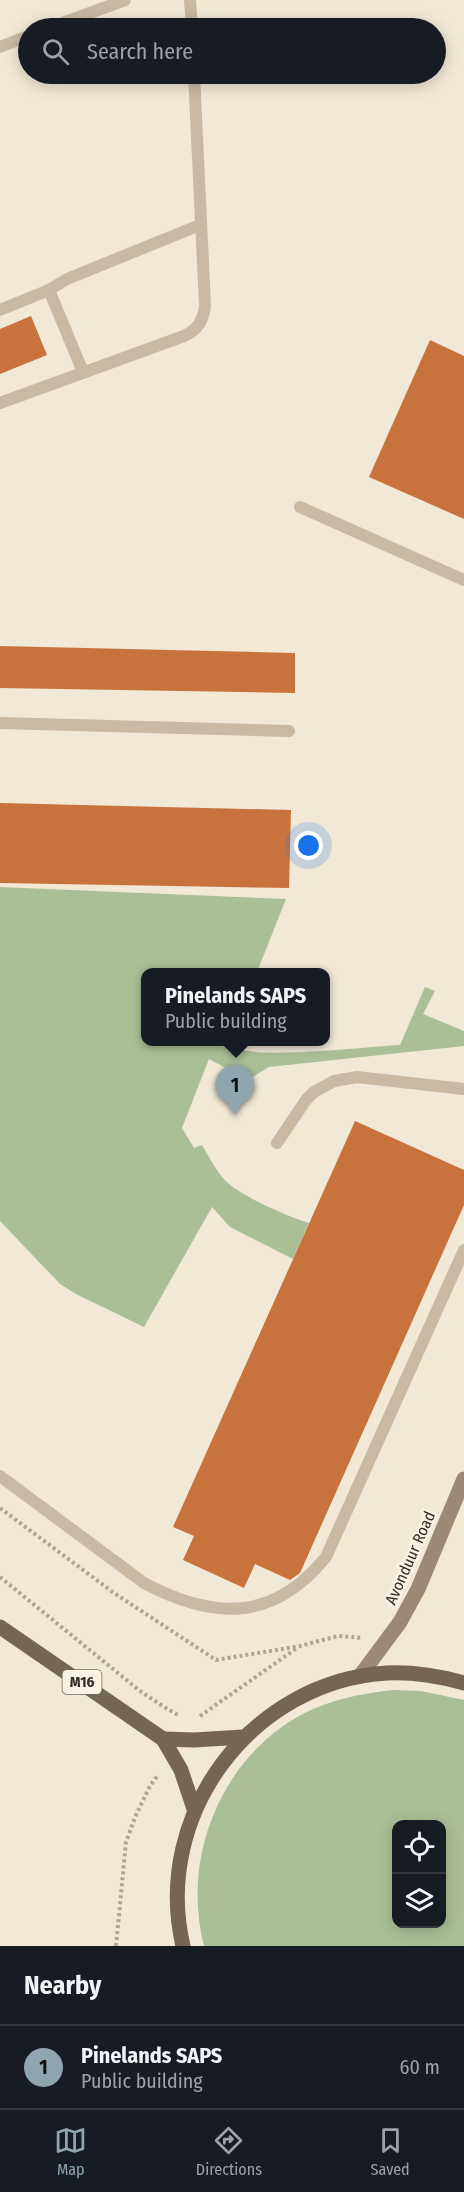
<!DOCTYPE html>
<html lang="en">
<head>
<meta charset="utf-8">
<style>
  :root { --surface:#171b24; --page:#20242c; --text:#f1f3f6; --muted:#9ea1a6; --line:#363941; --accent:#90a6ae }
  body { margin:0; font-family:"Fira Sans Condensed",sans-serif; background:var(--page); color:var(--text) }
  .controls { position:absolute; right:18px; bottom:18px; display:grid; overflow:hidden; border-radius:12px; box-shadow:0 3px 15px #0003 }
  .controls button { width:54px; height:54px; display:grid; place-items:center; padding:0; border:0; border-bottom:2px solid var(--line); background:var(--surface); color:var(--text); font:30px sans-serif }
  .you { position:absolute; left:309px; top:846px; width:21px; height:21px; margin:-15px; border:4px solid #fff; border-radius:50%; background:#1a73e8; box-shadow:0 0 0 9px #1a73e833 }
  .badge { display:grid; place-items:center; width:39px; height:39px; border-radius:50%; background:var(--accent); color:#111; font-size:20px; font-weight:700 }
  .pin { position:absolute; translate:-50% -50px; filter:drop-shadow(0 2px 3px #0008) }
  .pin::after { content:''; position:absolute; top:32px; width:21px; height:18px; background:inherit; clip-path:polygon(0 0,100% 0,50% 100%) }
  .popup { position:absolute; left:141px; top:968px; width:189px; height:78px; box-sizing:border-box; display:grid; place-content:center; border-radius:12px; background:var(--surface); filter:drop-shadow(0 2px 4px #0005); font-size:20px; white-space:nowrap; color:var(--muted) }
  .popup b { font-size:22px; color:var(--text) }
  .popup::after { content:''; position:absolute; left:50%; top:100%; margin-left:-12px; border:12px solid transparent; border-top-color:var(--surface) }
  .list { margin:0; padding:0; list-style:none }
  h2 { display:flex; justify-content:space-between; align-items:center; height:78px; margin:0; padding:0 24px; font-size:26px }
  h2 small { font-size:20px; font-weight:400; color:var(--muted) }
  .list li { display:grid; grid-template-columns:39px 1fr auto; gap:18px; align-items:center; box-sizing:border-box; height:84px; padding:0 24px; border-top:2px solid var(--line) }
  .list b { display:block; font-size:22px; white-space:nowrap }
  .list p { margin:0; font-size:20px; white-space:nowrap; color:var(--muted) }
  .list em { font-size:20px; font-style:normal; color:var(--muted) }
  .icon { flex:none; width:33px; height:33px; fill:none; stroke:currentColor; stroke-width:2; stroke-linecap:round; stroke-linejoin:round }
  .map { position:relative; flex:none; width:464px; height:1946px; overflow:hidden }
  .search { position:absolute; background:var(--surface); box-shadow:0 3px 15px #0003; left:18px; right:18px; top:18px; height:66px; display:flex; align-items:center; gap:15px; box-sizing:border-box; padding:0 21px; border-radius:33px; color:var(--muted); font-size:22px }
  .sheet { height:162px; background:var(--surface) }
  nav { display:flex; justify-content:space-around; align-items:center; box-sizing:border-box; height:84px; border-top:2px solid var(--line); background:var(--surface); font-size:16px; color:var(--muted) }
  nav a { display:grid; justify-items:center; gap:3px }
  nav .on { color:var(--accent) }
  .map>svg:first-child { display:block }
</style>
</head>
<body>
<div class="map">
<svg width="464" height="1946" viewBox="0 0 464 1946">
  <rect width="100%" height="100%" fill="#f1e8d6"/>
  <!-- green -->
  <g fill="#abbf96" fill-rule="evenodd">
    <path d="M0,887L286,899L257,972H145V1042H235V1046C250,1061 372,1046 400,1045L425,987L435,991L423,1014L464,1031V1046L269,1067L248,1080L209,1059L182,1128L194,1148L202,1145C208,1155 214,1167 222,1177C235,1194 287,1216 309,1223L293,1259L230,1227L212,1207L144,1327L76,1294L60,1284L0,1221Z"/>
    <path d="M393,1690L421,1691L464,1700V1946H204C180,1853 225,1749 313,1709C339,1698 365,1693 393,1690ZM396,1824H442V1924H396Z"/>
  </g>
  <!-- building -->
  <g fill="#c8733d">
    <path d="M31,316L47,355L0,374V329Z"/>
    <path d="M430,340L464,356V519L369,477Z"/>
    <path d="M0,646L295,653V693L0,688Z"/>
    <path d="M0,803L291,810L289,888L0,883Z"/>
    <path d="M355,1121L464,1170V1205L300,1573L290,1580L255,1564L244,1588L183,1560L194,1536L173,1527Z"/>
  </g>
  <g fill="none" stroke-linecap="round" stroke-linejoin="round">
    <!-- path -->
    <g stroke="#b4a48c" stroke-width="4" stroke-dasharray="3 3" stroke-linecap="butt">
      <path d="M0,1508L114,1593L216,1660L300,1646L338,1636L362,1638"/>
      <path d="M0,1577L140,1691L164,1707L180,1716"/>
      <path d="M200,1716L297,1648"/>
      <path d="M116,1946L126,1842L136,1815L150,1786L158,1775"/>
    </g>
    <!-- lane -->
    <g stroke="#c8b9a2" stroke-width="12">
      <path d="M190,0L192,28"/>
      <path d="M49,28L125,0"/>
      <path d="M0,47L28,36"/>
      <path d="M49,290L83,372"/>
      <path d="M0,310L49,290L67,279L200,225"/>
      <path d="M0,403L184,336C198,330 204,319 205,305L194,74"/>
      <path d="M300,507L464,580"/>
      <path d="M0,723L289,731"/>
      <path d="M277,1143L306,1100L314,1092L334,1081L357,1077L464,1089"/>
      <path d="M0,1476L144,1583C214,1620 273,1622 326,1557L464,1250"/>
    </g>
    <!-- secondary -->
    <path stroke="#9c8874" stroke-width="15" d="M360,1676L400,1622L418,1589L464,1479"/>
    <!-- primary -->
    <g stroke="#756555" stroke-width="15">
      <path d="M0,1627L163,1739L181,1770L194,1809"/>
      <path d="M163,1739L194,1740L243,1737"/>
      <path d="M183,1946C152,1814 252,1681 387,1673C413,1672 439,1676 464,1683"/>
    </g>
  </g>
  <g text-anchor="middle" dominant-baseline="central" stroke-width="6" stroke-linejoin="round" paint-order="stroke">
    <!-- shield labels -->
    <rect fill="#f9f2e2" stroke="#6e675e" stroke-width="1.5" x="62.5" y="1670" width="39" height="24" rx="4.5"/>
    <g font-size="15" font-weight="bold" fill="#332b25">
      <text x="82" y="1682">M16</text>
    </g>
    <!-- street labels -->
    <g font-size="16" fill="#332b25" stroke="#f9f2e2">
      <text transform="translate(410 1558) rotate(-66)">Avonduur Road</text>
    </g>
  </g>
</svg>
<div class="controls">
<button><svg class="icon" aria-label="locate" viewBox="0 0 24 24"><circle cx="12" cy="12" r="6"/><path d="M12 2v4M12 18v4M2 12h4M18 12h4"/></svg></button>
<button><svg class="icon" aria-label="layers" viewBox="0 0 24 24"><path d="M12 4l9 5-9 5-9-5zM3 14l9 5 9-5"/></svg></button>
</div>
<div class="you"></div>
<div class="pin badge" style="left:235px;top:1115px">1</div>
<div class="popup"><b>Pinelands SAPS</b>Public building</div>
<div class="search"><svg class="icon" aria-label="search" viewBox="0 0 24 24"><circle cx="10" cy="10" r="6"/><path d="M15 15l6 6"/></svg>Search here</div>
</div>
<section class="sheet">
<h2>Nearby<small></small></h2>
<ul class="list">
<li><span class="badge">1</span><div><b>Pinelands SAPS</b><p>Public building</p></div><em>60 m</em></li>
</ul>
</section>
<nav>
<a class="on"><svg class="icon" aria-label="map" viewBox="0 0 24 24"><path d="M3 6l6-2 6 2 6-2v14l-6 2-6-2-6 2zM9 4v14M15 6v14"/></svg>Map</a>
<a><svg class="icon" aria-label="directions" viewBox="0 0 24 24"><path d="M12 3l9 9-9 9-9-9zM9 14v-3h6M13 9l2 2-2 2"/></svg>Directions</a>
<a><svg class="icon" aria-label="saved" viewBox="0 0 24 24"><path d="M7 4h10v16l-5-4-5 4z"/></svg>Saved</a>
</nav>
</body>
</html>
